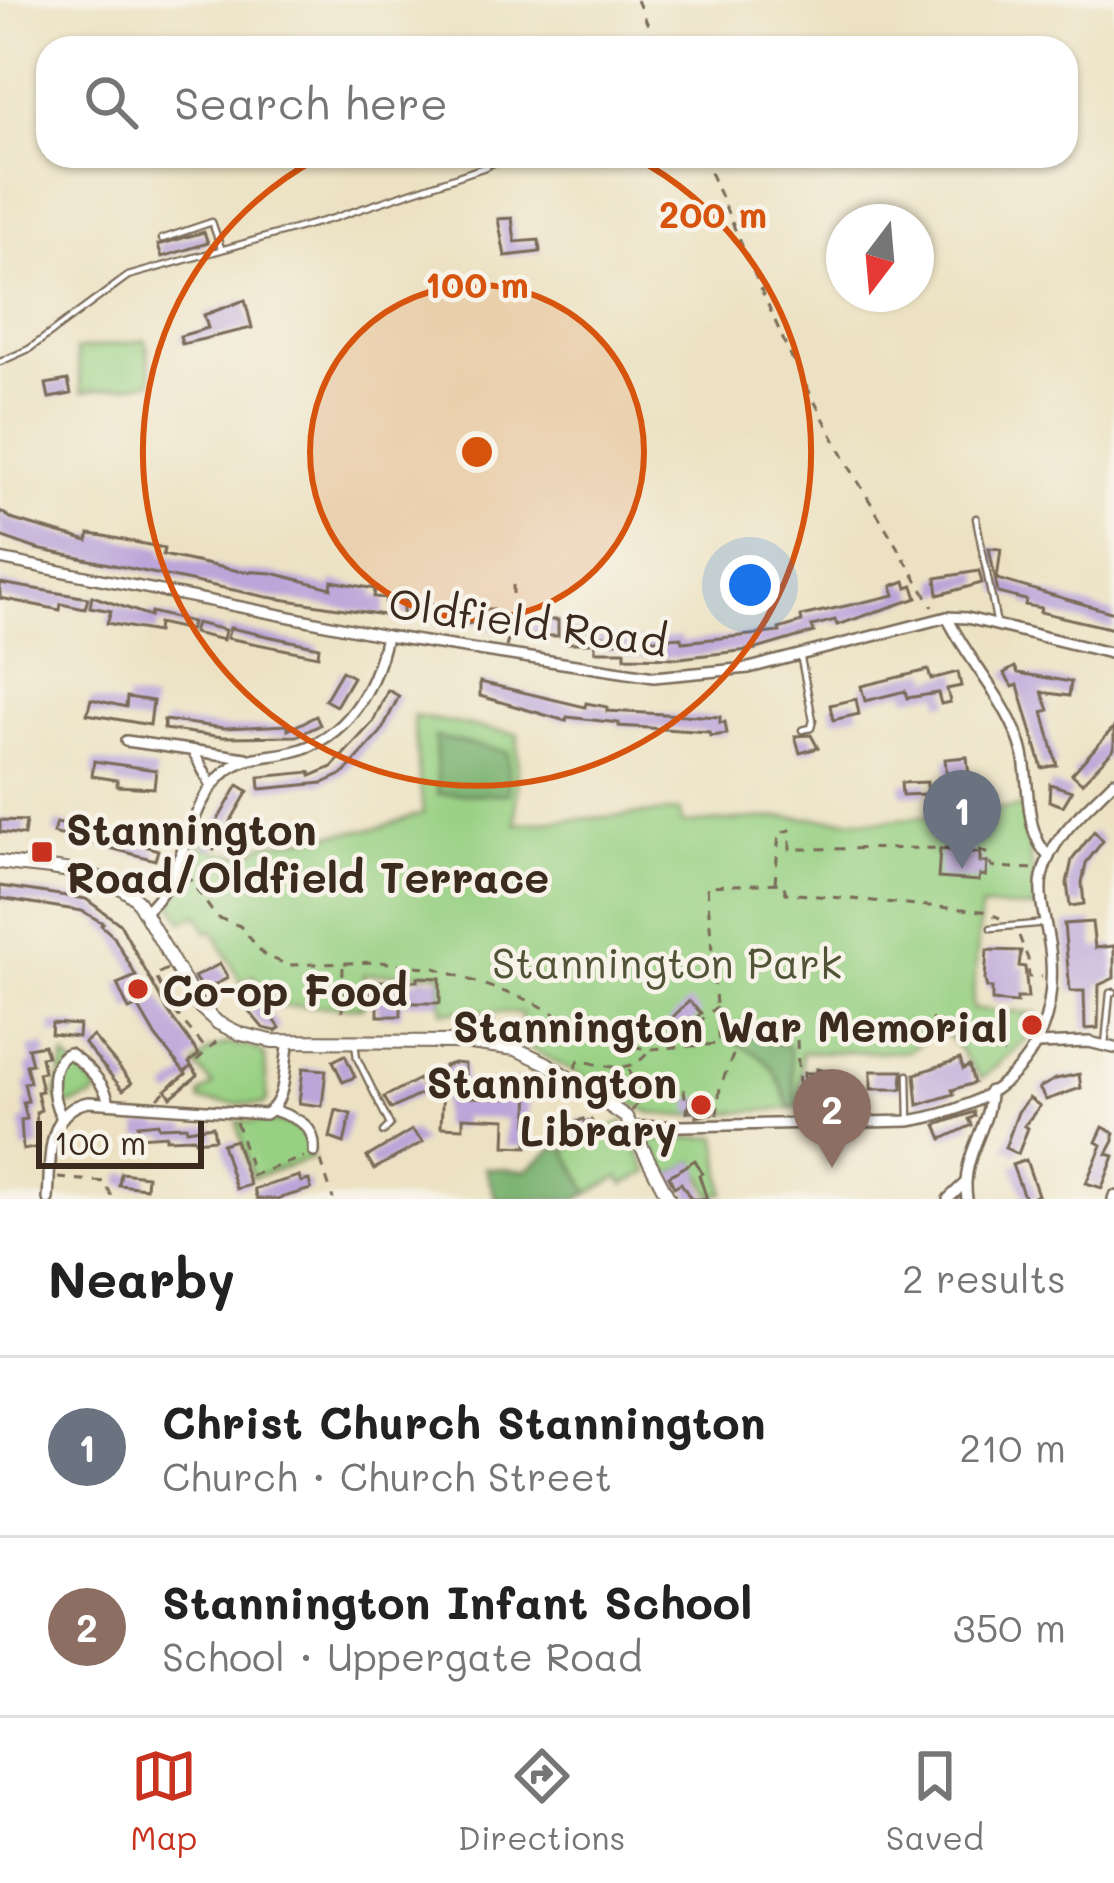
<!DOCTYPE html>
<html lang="en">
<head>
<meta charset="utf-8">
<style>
  :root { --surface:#fff; --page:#f6f6f6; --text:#222; --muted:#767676; --line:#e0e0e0; --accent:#c8321e }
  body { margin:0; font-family:Mali,sans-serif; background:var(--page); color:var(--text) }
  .compass { position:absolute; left:826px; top:204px; width:108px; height:108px; border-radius:50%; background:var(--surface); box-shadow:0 3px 9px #0004; rotate:196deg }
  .scale { position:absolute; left:36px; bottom:30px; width:168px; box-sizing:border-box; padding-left:12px; border:6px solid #3b2a1e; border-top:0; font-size:33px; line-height:42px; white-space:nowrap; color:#3b2a1e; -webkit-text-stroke:9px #f7f3e8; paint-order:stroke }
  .you { position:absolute; left:750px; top:585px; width:42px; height:42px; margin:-30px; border:9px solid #fff; border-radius:50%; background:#1a73e8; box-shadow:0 0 0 18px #1a73e833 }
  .badge { display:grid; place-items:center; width:78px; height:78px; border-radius:50%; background:var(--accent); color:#fff; font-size:39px; font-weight:700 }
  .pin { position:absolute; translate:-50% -99px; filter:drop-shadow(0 3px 6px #0008) }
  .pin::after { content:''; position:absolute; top:63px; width:42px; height:36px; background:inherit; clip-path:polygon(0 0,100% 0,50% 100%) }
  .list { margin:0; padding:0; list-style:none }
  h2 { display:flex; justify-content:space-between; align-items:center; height:156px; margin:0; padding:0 48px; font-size:51px }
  h2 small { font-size:39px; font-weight:400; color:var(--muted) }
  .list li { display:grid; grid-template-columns:78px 1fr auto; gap:36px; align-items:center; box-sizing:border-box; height:180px; padding:0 48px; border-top:3px solid var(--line) }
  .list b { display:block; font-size:45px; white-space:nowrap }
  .list p { margin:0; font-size:39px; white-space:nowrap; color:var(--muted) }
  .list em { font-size:39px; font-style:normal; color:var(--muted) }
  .icon { flex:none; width:66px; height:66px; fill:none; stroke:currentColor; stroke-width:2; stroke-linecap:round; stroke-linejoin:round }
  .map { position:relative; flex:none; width:1114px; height:1199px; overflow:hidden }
  .search { position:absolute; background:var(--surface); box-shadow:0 3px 9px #0004; left:36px; right:36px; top:36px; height:132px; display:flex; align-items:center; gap:30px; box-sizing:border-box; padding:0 42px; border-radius:36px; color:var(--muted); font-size:45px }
  .sheet { height:516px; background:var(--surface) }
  nav { display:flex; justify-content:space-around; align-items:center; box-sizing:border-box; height:168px; border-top:3px solid var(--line); background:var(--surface); font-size:33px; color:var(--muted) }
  nav a { display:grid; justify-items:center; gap:6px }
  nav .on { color:var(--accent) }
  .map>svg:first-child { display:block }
</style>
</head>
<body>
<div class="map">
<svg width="1114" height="1199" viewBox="0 0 1114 1199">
  <rect width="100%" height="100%" fill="#f7f3e8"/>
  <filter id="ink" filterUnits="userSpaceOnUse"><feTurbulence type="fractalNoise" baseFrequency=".00833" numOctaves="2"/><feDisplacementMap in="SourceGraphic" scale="24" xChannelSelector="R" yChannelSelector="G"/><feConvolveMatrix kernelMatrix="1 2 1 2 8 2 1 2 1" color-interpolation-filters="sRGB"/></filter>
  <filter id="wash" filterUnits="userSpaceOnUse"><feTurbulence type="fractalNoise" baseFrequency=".004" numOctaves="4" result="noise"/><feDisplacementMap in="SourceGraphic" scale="48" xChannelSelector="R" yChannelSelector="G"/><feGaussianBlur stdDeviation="2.7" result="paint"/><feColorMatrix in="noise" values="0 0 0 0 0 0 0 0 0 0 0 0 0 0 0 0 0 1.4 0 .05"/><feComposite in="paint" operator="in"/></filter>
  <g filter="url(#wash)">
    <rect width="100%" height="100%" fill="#ece2c3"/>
    <!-- green -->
    <g fill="#98d083" stroke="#6a7d50" stroke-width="3">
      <path d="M146,340L152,382L82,392L76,350Z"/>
      <path d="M413,716L518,734L516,824L680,811L682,824L786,817L880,821L1024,807L1037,908L981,907L972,1009L1038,1013V1016L1024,1017L1021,1028L1030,1037L982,1079L943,1029L906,1052H802L801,1108L683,1116L651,1113L520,1043L522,1013L442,1011L441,973L364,974L363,1007L273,1006L253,975L241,982L213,930L207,932L198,914L183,922L172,903L194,864L188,859L196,842C218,854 243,861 264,844L378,828L423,813Z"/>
      <path d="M227,1044L257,1049L265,1057L267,1100L263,1105L201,1101L200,1095L213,1085L195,1065L210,1050Z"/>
      <path d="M65,1057L98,1090L94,1097L65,1106H61L56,1095Z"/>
      <path d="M237,1122C274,1123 305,1114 312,1158L252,1178Z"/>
      <path d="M623,1122L649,1172L624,1184L619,1177L589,1193L566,1150Z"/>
      <path d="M718,1137L724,1193L711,1195L695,1161L668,1176L648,1140Z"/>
    </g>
    <!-- forest -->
    <g fill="#7ab271" stroke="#5a6e48" stroke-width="3">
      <path d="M435,737L508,752V794H438Z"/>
      <path d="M725,1024L789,1047L797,1107H789C775,1064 767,1057 725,1038Z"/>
      <path d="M556,1147L566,1150L589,1193L577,1199H496L485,1168L526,1171Z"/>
    </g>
    <g id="blocks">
      <!-- building -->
      <g fill="#bba5d9">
        <path d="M512,218L515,242L539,240L540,252L505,256L498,219Z"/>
        <path d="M204,232L208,243L162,257L158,245Z"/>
        <path d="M245,300L252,328L182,344L180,336L208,328L204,315Z"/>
        <path d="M68,380L71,394L49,398L46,384Z"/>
        <path d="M0,511L14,520L88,541L89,534L104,536L164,548L163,555L239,571L272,573L331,588L332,581L375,589L374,597L386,598L384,615L267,597L37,549L0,536Z"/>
        <path d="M989,548L1001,549L997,579L1114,613V629L1040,612L1041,608L1025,605L1026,600L998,593Z"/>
        <path d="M979,571L982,583L938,595L936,578Z"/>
        <path d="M905,581L907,588L913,586L917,598L837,625L835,620L812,626L814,632L757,649L680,658L625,657V651H595V636H614V642L681,637L682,642L780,632L779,629L802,622L801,616L895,595L892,586Z"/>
        <path d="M0,583L88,598L85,609L61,604L60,610L0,598Z"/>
        <path d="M92,596L150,616L151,612L192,622L190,630L158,623L157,632L107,623L111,611L90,607Z"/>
        <path d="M426,600V605L474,604L475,609H493V615H502V631L481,629V622L458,625L429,621V614L403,615V601Z"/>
        <path d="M524,620H558V636H529Z"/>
        <path d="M196,623L225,630L223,640L193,633Z"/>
        <path d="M230,628L319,647L318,656L227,638Z"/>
        <path d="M567,629L590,630V643H566Z"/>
        <path d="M1015,667L1018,673L1071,682L1069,696L1042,692L1049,710L1043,712L1057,765L1042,768L1018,685L1013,687L1004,673Z"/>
        <path d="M928,670L931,679L958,672L961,686L947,689L950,702L941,704L938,693L907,698L905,691L865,701L861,686Z"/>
        <path d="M342,671L353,677L336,706L325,700Z"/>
        <path d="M480,682L585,707L586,703L607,707V711L720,717V723L725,722L727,734L710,736L709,732L619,726V723L567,717L566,721L480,696Z"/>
        <path d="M388,690L399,696L381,732L343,774L323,783L260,789L259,777L310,772L311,776L332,767L373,722Z"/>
        <path d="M127,697L153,701L150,725L87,714L91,699L126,707Z"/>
        <path d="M856,699L859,714L833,720L830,705Z"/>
        <path d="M316,716L320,725L297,736L223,737L164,729V720L224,728L288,725V730Z"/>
        <path d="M1114,727V749L1082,783L1072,774Z"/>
        <path d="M811,735L818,748L800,753L795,736Z"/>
        <path d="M967,757L972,802L959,804L957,776L947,777L945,759Z"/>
        <path d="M94,761L156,770L154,788L117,786V780L92,776Z"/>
        <path d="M927,782V794L902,795L901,783Z"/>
        <path d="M1050,784L1072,791L1063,806L1049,801Z"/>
        <path d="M238,785L248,791L214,850L204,844Z"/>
        <path d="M0,820L26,821L24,835L0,832Z"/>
        <path d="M56,823L93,830L158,850L155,860L53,833Z"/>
        <path d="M1094,831L1103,841L1086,863L1082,883L1084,904L1070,906L1067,883L1072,860Z"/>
        <path d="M940,849L980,853V862H987L986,876L980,875L979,881L938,878Z"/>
        <path d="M0,886L86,899L120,924L168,1012L199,1054L189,1063L198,1075L171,1097L166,1090L186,1074L156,1037L138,1006L129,1010L117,984L136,976L114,937L101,925L103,923L82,911L0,898Z"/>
        <path d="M1092,922L1095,948L1114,946V978L1099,985L1098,1028L1085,1029L1084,991H1070L1064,924Z"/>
        <path d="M987,950L1021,951L1019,966L1025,967L1028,998H1017V1003L992,1001V988H987L985,980Z"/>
        <path d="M220,964L228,978L203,990L194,977Z"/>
        <path d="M418,977L440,978V1003H401V1016H378V1005H369V981H418Z"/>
        <path d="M689,1001L701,1013L678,1036L666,1024Z"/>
        <path d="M262,1002L280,1028L276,1031L263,1028L249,1011Z"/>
        <path d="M494,1021V1036L465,1032V1022Z"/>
        <path d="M52,1023L79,1025L78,1037L51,1034Z"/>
        <path d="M93,1036L132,1083L123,1090L84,1043Z"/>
        <path d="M44,1045L47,1056L41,1057L44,1072L38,1073L42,1091L37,1092L41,1110L36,1112L39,1147L23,1150L21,1120L27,1119L23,1102L28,1101L24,1083L30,1082L26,1065L32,1064L28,1048Z"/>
        <path d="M345,1055L355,1077L343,1082L333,1061Z"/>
        <path d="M960,1059L963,1069L969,1066L974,1083L952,1090L954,1094L918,1105L915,1074Z"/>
        <path d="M454,1063L465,1064V1097L508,1098L511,1079L529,1084L527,1147L505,1146L506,1119L463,1117V1128L441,1127L444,1066Z"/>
        <path d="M303,1068L326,1070L322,1106L299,1103Z"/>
        <path d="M817,1069L833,1073V1078L850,1079V1090L804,1092V1073H817Z"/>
        <path d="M871,1071H903L902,1089H871Z"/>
        <path d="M1079,1074L1081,1088L1046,1100L1039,1088L1056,1079Z"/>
        <path d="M419,1079L425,1092L391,1109L384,1097Z"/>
        <path d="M1029,1098L1040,1106L1024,1126L1028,1128L1018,1154L1005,1148L1018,1112Z"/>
        <path d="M689,1099H713V1113L696,1117V1112H689Z"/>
        <path d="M336,1110L351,1114L344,1143L330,1138Z"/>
        <path d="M974,1112L975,1116L969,1119L972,1125L942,1139L936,1125Z"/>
        <path d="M583,1119L585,1123L591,1120L596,1131L567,1145L563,1138L559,1140L555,1132Z"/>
        <path d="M158,1123L159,1127L186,1126L187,1130L213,1126L215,1139L195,1141L194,1138L166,1139V1135L139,1137L138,1125Z"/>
        <path d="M1103,1127L1114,1133V1141L1107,1154L1114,1156L1102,1188L1086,1183L1102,1145L1096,1142Z"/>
        <path d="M412,1130L423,1142L374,1169L367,1157Z"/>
        <path d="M235,1140L250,1185L236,1189L222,1144Z"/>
        <path d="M695,1160L702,1173L699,1175L707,1199H691L681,1183L674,1187L669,1176Z"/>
        <path d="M1026,1160L1038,1195L1029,1199H1025L1012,1165Z"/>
        <path d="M121,1173L147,1176L146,1188L119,1185Z"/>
        <path d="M299,1176L301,1182L309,1180L311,1189L277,1199H257L254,1189Z"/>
      </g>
    </g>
  </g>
  <g filter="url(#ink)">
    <use href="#blocks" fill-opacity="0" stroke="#796a58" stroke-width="3"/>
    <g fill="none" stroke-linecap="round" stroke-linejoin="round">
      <defs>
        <g id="lane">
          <path d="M162,239L212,222L221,248"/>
          <path d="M0,362L29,349L128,276L334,218L485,167L507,156"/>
          <path d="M976,518L997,625"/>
          <path d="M800,654L813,720L811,728L802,730"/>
          <path d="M991,928L1046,923"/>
          <path d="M355,1043L357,1058L390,1125L383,1132"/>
          <path d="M1105,1045L1110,993L1114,992"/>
          <path d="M908,1075L909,1121"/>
        </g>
        <g id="street">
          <path d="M0,559L386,636L654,677L749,668L947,617L967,618L1114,654"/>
          <path d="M947,617C967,659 1003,696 1019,740C1033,777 1020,827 1049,857"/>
          <path d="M126,741L246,758"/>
          <path d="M193,751L212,787"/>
          <path d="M144,912C186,878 184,812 222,775C242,755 266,758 291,752C348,739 375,688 386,636"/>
          <path d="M1038,1044L1089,1042L1114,1048"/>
          <path d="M273,1110C296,1118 316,1124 314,1152"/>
          <path d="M61,1116C51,1098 48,1062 69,1053C86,1065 105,1082 109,1103"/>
          <path d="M635,1127L909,1121C1000,1107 1057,1055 1051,960C1050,933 1037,902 1042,877C1050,837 1088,808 1114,781"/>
          <path d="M48,1199C51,1164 44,1111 88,1102L265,1114C288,1101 283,1067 289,1042"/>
          <path d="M948,1199L965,1183"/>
          <path d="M967,1199C960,1155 990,1129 990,1091"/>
          <path d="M1113,1199L1114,1196"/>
        </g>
        <path id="secondary" d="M0,862C45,869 103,867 137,900L198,1005L218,1023L241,1034L272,1041L462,1042L516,1049L546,1063L626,1117L669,1199"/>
      </defs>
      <!-- lane casing -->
      <use href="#lane" stroke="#796a58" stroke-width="9"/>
      <!-- street casing -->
      <use href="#street" stroke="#796a58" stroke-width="14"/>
      <!-- secondary casing -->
      <use href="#secondary" stroke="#796a58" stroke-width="16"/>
      <!-- path -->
      <g stroke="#796a58" stroke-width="3" stroke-dasharray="9 9" stroke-linecap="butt">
        <path d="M637,0L658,48"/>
        <path d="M703,156L789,353L847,463L933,607"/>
        <path d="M506,647L513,623V584"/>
        <path d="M186,874L216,917L240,926L264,955L288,965L380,962L435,968L531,1001L612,1044L650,1049L719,1044L707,886L783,883L786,893L983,911L1000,918"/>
        <path d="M775,883L779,833L790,830V849L976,848L986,853L992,867L1037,869"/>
        <path d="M1019,936L1028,959L1029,977H1042"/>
        <path d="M167,969L155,975L171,1007L207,1050"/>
        <path d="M342,1012L343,966"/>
        <path d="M931,1019L959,1036L1012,1056"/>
        <path d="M797,1040L800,1111"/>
        <path d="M671,1048L716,1007"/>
        <path d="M575,1068L579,1060C605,1066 631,1076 649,1051"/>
        <path d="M629,1069L636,1105L632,1111"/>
        <path d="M684,1089L687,1114"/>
        <path d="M158,1098L220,1038"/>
        <path d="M717,1115L720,1087L736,1048"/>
        <path d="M236,1122L253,1175L304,1157"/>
        <path d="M321,1161L333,1199"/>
        <path d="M58,1178L105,1182L113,1199"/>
      </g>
      <!-- lane -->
      <use href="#lane" stroke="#fff" stroke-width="4.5"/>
      <!-- street -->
      <use href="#street" stroke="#fff" stroke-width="9"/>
      <!-- secondary -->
      <use href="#secondary" stroke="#fff" stroke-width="12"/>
    </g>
  </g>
  <!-- distance rings -->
  <circle cx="477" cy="452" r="167" fill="#d7540e" fill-opacity=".12"/>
  <g fill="none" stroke="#d7540e" stroke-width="6">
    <circle cx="477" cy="452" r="167"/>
    <path d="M634 157A334 334 0 1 1 320 157"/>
  </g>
  <!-- markers -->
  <g fill="#c8321e" stroke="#f7f3e8" stroke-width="4.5">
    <rect x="30" y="840" width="24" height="24" rx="6"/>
    <circle cx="138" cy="989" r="12"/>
    <circle cx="1032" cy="1025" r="12"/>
    <circle cx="701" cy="1105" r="12"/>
  </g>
  <g text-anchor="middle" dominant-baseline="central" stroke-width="9" stroke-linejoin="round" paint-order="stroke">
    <!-- street labels -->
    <g font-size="42" fill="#3b2a1e" stroke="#f7f3e8">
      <text transform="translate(528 621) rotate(8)">Oldfield Road</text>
    </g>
    <!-- poi labels -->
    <g font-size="42" font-weight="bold" fill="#3b2a1e" stroke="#f7f3e8" text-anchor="start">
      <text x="66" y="828">Stannington<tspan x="66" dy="48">Road/Oldfield Terrace</tspan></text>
      <text x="162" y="989">Co-op Food</text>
      <text x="1008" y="1025" text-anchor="end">Stannington War Memorial</text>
      <text x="677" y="1081" text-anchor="end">Stannington<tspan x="677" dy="48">Library</tspan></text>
    </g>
    <!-- park labels -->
    <g font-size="42" fill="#525437" stroke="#f7f3e8">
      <text x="667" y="962">Stannington Park</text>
    </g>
  </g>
  <circle cx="477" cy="452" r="18" fill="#d7540e" stroke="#f7f3e8" stroke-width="6"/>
  <g font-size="36" text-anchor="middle" font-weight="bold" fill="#d7540e" stroke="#f7f3e8" stroke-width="9" stroke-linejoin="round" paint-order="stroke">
    <text x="713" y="228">200 m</text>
    <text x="477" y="298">100 m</text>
  </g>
</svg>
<svg class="compass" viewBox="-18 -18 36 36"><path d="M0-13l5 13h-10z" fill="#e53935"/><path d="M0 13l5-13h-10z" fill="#767676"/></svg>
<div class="scale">100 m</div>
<div class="you"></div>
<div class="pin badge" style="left:962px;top:869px;background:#6b7280">1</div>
<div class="pin badge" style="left:832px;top:1168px;background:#8d6e63">2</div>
<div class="search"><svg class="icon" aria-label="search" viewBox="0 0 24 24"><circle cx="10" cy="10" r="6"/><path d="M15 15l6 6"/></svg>Search here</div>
</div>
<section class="sheet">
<h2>Nearby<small>2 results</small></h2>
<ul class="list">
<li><span class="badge" style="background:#6b7280">1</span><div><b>Christ Church Stannington</b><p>Church · Church Street</p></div><em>210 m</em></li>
<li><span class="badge" style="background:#8d6e63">2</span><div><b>Stannington Infant School</b><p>School · Uppergate Road</p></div><em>350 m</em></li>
</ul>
</section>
<nav>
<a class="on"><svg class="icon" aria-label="map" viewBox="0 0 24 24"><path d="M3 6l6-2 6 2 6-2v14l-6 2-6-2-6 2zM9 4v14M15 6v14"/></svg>Map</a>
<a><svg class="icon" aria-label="directions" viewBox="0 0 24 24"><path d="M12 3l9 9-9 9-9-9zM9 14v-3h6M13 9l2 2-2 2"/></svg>Directions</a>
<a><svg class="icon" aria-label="saved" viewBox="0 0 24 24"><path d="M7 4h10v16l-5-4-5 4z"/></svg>Saved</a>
</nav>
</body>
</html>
